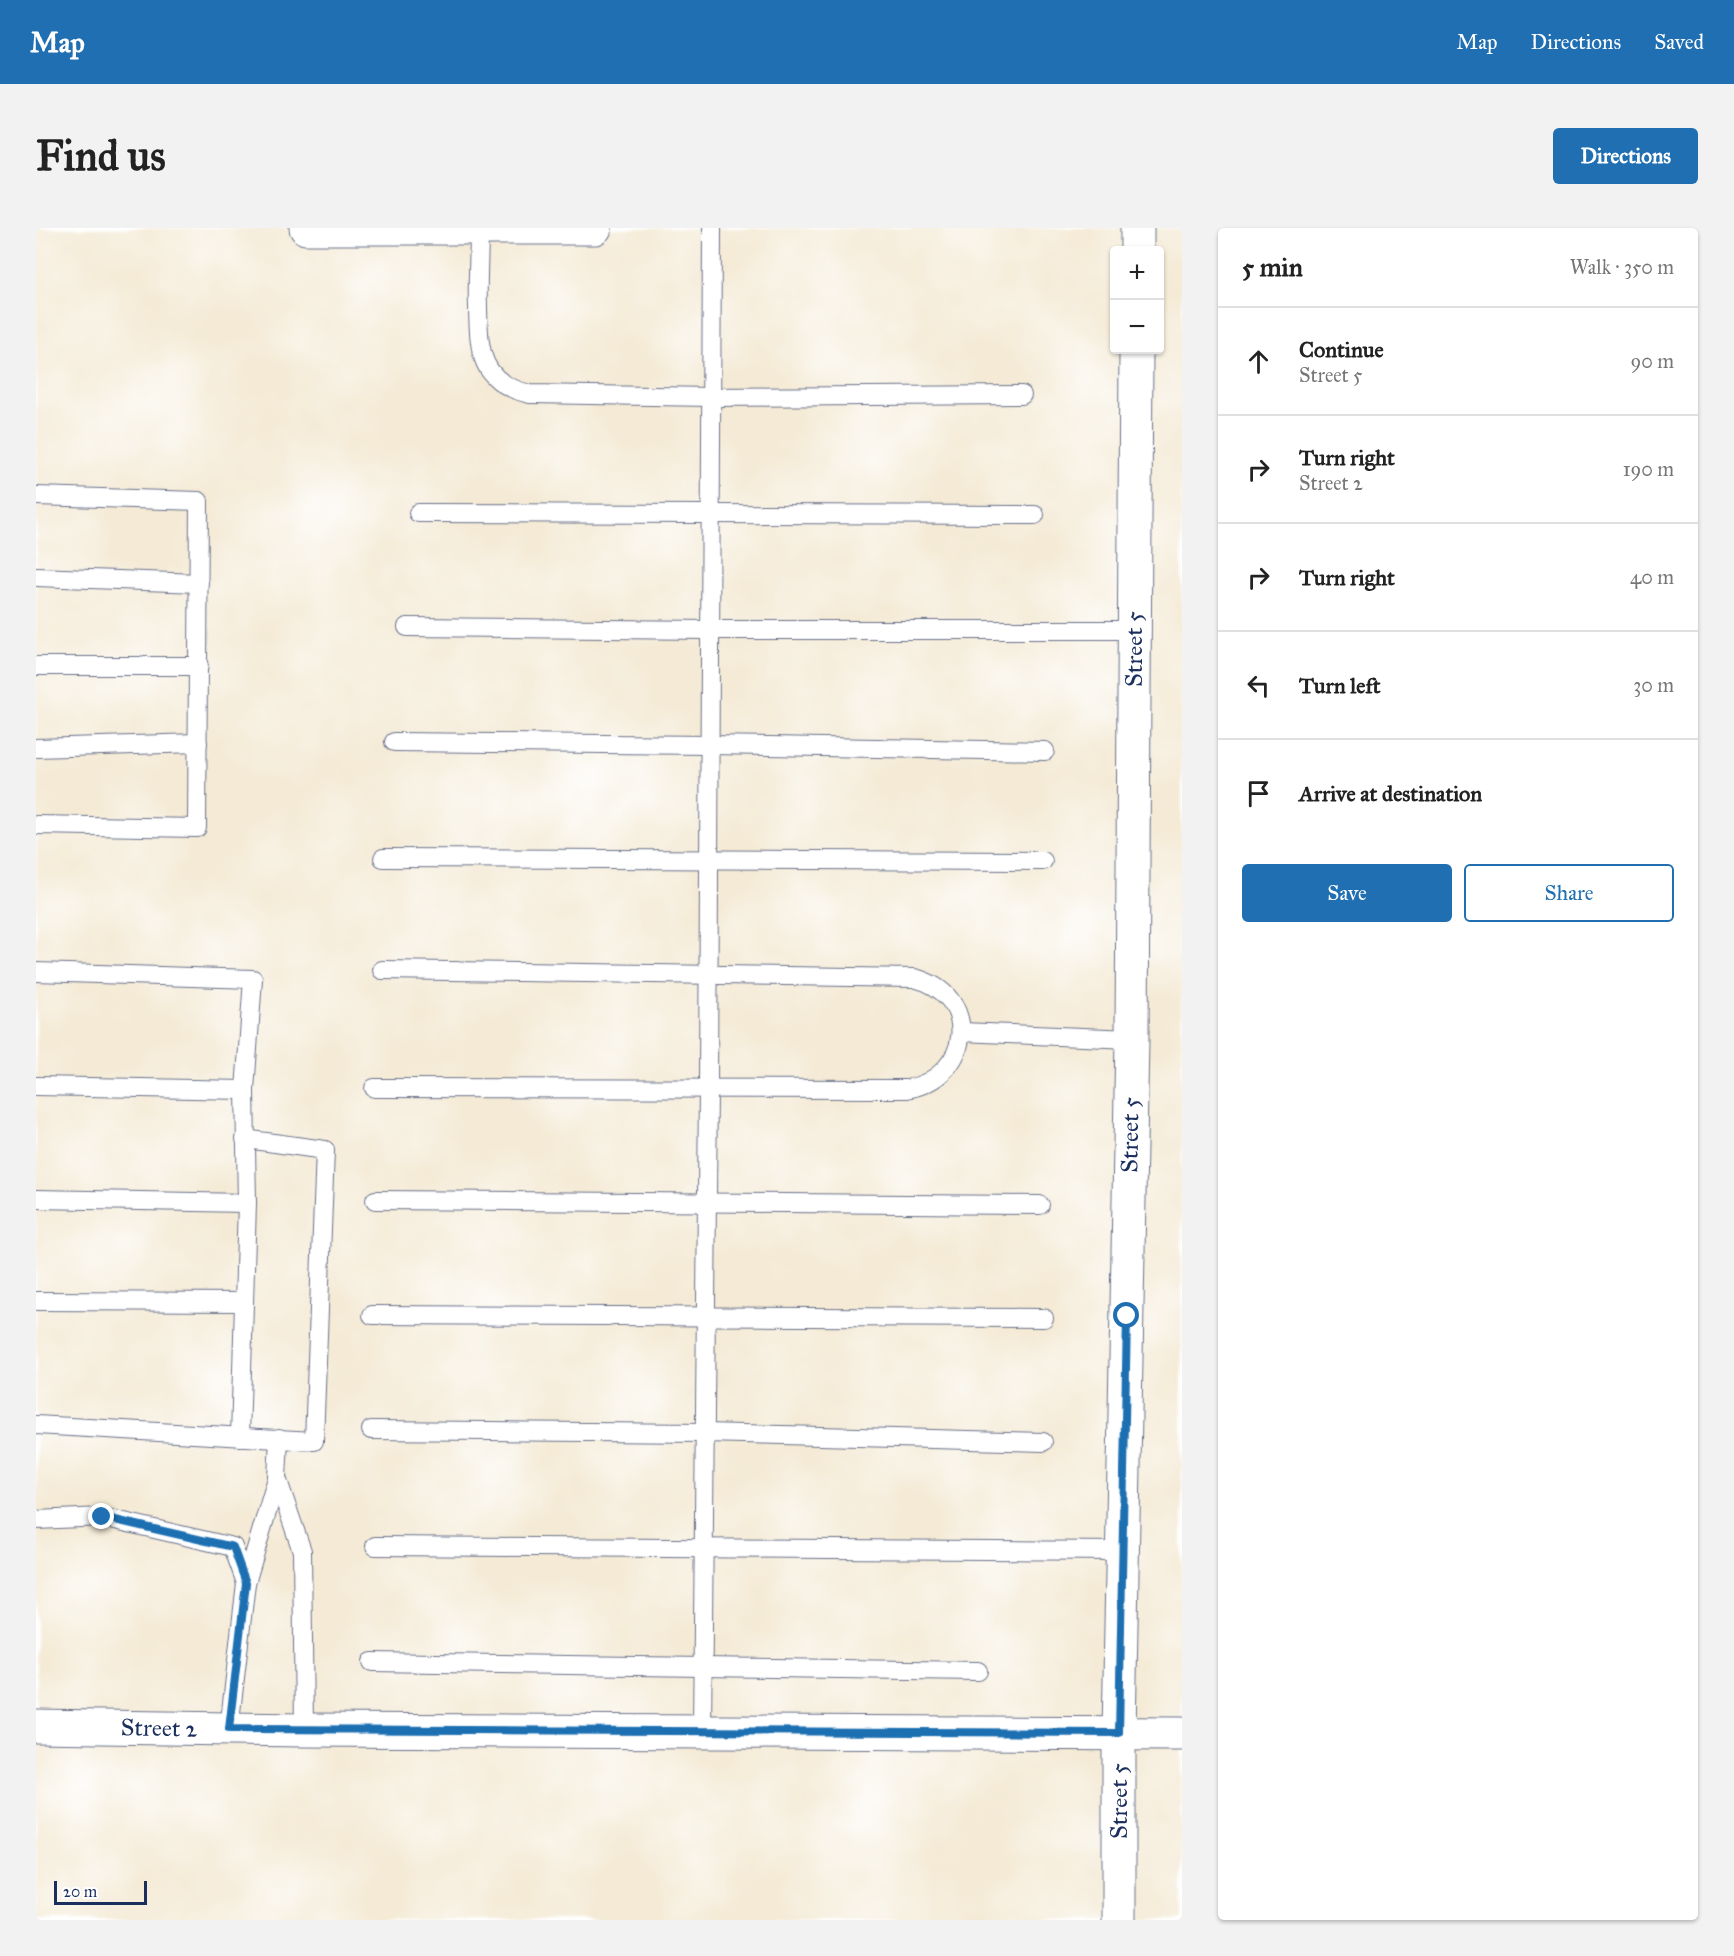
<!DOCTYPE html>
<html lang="en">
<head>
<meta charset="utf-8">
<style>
  :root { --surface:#fff; --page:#f2f2f2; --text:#222; --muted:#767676; --line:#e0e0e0; --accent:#1f6fb2 }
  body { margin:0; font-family:"IM FELL Great Primer",serif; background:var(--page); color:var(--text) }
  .controls { position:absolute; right:18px; top:18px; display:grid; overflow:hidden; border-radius:6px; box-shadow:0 2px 4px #0004 }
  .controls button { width:54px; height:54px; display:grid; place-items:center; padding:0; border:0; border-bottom:2px solid var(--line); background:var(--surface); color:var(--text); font:30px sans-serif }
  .scale { position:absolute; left:18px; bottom:15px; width:93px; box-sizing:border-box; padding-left:6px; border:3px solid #1b2f5e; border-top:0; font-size:16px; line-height:21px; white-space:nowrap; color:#1b2f5e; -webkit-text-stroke:4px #fff; paint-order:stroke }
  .stop { position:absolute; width:18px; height:18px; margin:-14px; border:4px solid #1f6fb2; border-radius:50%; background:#fff }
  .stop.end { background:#1f6fb2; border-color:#fff; box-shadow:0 2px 6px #0008 }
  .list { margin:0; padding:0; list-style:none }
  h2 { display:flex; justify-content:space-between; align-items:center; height:78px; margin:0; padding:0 24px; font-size:26px }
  h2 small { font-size:20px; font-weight:400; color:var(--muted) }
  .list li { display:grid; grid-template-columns:39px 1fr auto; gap:18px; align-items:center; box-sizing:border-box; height:108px; padding:0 24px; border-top:2px solid var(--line) }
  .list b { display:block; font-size:22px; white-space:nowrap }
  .list p { margin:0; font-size:20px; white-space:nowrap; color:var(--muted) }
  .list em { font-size:20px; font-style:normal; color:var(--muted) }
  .actions { display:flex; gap:12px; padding:18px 24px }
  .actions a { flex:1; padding:14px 0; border:2px solid var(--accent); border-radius:6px; text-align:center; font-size:21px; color:var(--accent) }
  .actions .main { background:var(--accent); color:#fff }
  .icon { flex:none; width:33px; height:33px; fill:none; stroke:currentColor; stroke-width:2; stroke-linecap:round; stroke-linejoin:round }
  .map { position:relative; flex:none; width:1146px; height:1692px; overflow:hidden; border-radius:6px }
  header { display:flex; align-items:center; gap:36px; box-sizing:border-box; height:84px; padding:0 30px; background:var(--accent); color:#fff }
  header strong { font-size:28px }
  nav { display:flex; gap:33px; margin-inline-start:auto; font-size:21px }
  .intro { display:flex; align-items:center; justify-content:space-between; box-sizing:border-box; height:144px; padding:0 36px }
  h1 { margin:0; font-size:42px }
  .button { padding:15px 27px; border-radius:6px; background:var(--accent); color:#fff; font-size:21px; font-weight:700 }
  main { display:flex; gap:36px; padding:0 36px }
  aside { flex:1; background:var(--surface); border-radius:6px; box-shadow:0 2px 4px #0004 }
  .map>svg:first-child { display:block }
</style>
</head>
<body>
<header>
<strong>Map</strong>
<nav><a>Map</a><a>Directions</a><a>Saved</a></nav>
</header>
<div class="intro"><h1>Find us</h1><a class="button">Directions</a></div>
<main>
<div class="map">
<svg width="1146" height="1692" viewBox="0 0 1146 1692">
  <rect width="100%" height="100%" fill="#fff"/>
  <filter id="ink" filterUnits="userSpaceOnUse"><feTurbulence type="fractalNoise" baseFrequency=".0167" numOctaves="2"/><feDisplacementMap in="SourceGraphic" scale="12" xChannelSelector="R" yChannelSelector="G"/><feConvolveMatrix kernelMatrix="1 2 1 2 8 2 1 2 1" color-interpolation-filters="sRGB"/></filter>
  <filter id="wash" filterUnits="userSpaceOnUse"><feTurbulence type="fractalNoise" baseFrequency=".008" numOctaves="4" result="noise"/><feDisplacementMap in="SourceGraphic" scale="24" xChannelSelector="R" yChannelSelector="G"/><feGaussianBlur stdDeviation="1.35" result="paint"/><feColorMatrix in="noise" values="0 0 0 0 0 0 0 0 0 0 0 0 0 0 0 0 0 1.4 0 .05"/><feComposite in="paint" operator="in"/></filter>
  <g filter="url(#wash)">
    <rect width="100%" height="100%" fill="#f4ead5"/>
  </g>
  <g filter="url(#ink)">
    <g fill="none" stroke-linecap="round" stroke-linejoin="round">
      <defs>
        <g id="service">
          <path d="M443,1C443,28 441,54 442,80C443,124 444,155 494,166L676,169L986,167"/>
          <path d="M0,268L163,273L161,600L0,597"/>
          <path d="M382,285L999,287"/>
          <path d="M0,349L163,355"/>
          <path d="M371,399L674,402H1098"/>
          <path d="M0,438H163"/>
          <path d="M358,514L673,517L1009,523"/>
          <path d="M0,520L162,515"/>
          <path d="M347,630L1007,633"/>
          <path d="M0,744L217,751L209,862L211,975L204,1209"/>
          <path d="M925,804L1096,811"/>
          <path d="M0,858L209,862"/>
          <path d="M338,860L871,861C938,848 944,766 878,750L346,742"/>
          <path d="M0,971L211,975"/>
          <path d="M339,972L1004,977"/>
          <path d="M0,1073L208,1074"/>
          <path d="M336,1087L1008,1090"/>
          <path d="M0,1197L278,1213L289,922L209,911"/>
          <path d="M335,1202L669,1205L1007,1214"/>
          <path d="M241,1250L266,1323L268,1502"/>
          <path d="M0,1292L66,1289L197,1319L210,1355"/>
          <path d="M339,1318L1086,1323"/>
          <path d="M336,1434L942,1443"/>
          <path d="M193,1501L210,1355L241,1250L243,1210"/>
          <path d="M666,1504L672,861L676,0"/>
        </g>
        <g id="minor">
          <path d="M270,0H559"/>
          <path d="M1101,22V0"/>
          <path d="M0,1498L268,1502L1146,1506"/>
          <path d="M1083,1692V1505L1096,811L1100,122"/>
        </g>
      </defs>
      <!-- service casing -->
      <use href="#service" stroke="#677088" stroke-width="20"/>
      <!-- minor casing -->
      <use href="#minor" stroke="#677088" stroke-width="35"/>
      <!-- service -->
      <use href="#service" stroke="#fff" stroke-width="18"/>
      <!-- minor -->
      <use href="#minor" stroke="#fff" stroke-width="33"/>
    </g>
  </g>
  <g fill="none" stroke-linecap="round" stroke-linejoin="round" filter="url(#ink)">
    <!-- route -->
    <path stroke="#1f6fb2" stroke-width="8" d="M66,1289L197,1319L210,1355L193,1501L1083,1505L1091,1088"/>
  </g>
  <g text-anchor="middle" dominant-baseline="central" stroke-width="4.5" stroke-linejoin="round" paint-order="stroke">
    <!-- street labels -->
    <g font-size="24" fill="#1b2f5e" stroke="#fff">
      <text transform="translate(1098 421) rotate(-90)">Street 5</text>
      <text transform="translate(1094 907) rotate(-89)">Street 5</text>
      <text transform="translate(123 1500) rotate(1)">Street 2</text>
      <text transform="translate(1083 1573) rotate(-90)">Street 5</text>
    </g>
  </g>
</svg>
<div class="controls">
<button>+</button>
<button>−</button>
</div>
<div class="scale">20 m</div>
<div class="stop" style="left:1091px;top:1088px"></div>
<div class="stop end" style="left:66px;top:1289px"></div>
</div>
<aside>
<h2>5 min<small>Walk · 350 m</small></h2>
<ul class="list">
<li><svg class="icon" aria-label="ahead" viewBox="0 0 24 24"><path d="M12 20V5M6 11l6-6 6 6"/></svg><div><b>Continue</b><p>Street 5</p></div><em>90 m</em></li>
<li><svg class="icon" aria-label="right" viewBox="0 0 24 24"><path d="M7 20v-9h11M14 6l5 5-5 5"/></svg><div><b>Turn right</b><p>Street 2</p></div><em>190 m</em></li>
<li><svg class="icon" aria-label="right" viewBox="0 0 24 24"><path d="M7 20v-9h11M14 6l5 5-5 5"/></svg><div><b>Turn right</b></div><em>40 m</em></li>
<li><svg class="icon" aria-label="left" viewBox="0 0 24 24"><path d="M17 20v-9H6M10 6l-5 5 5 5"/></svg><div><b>Turn left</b></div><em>30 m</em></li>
<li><svg class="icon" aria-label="arrive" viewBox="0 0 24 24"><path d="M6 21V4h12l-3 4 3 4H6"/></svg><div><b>Arrive at destination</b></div></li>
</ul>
<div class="actions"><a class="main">Save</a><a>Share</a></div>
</aside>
</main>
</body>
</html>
